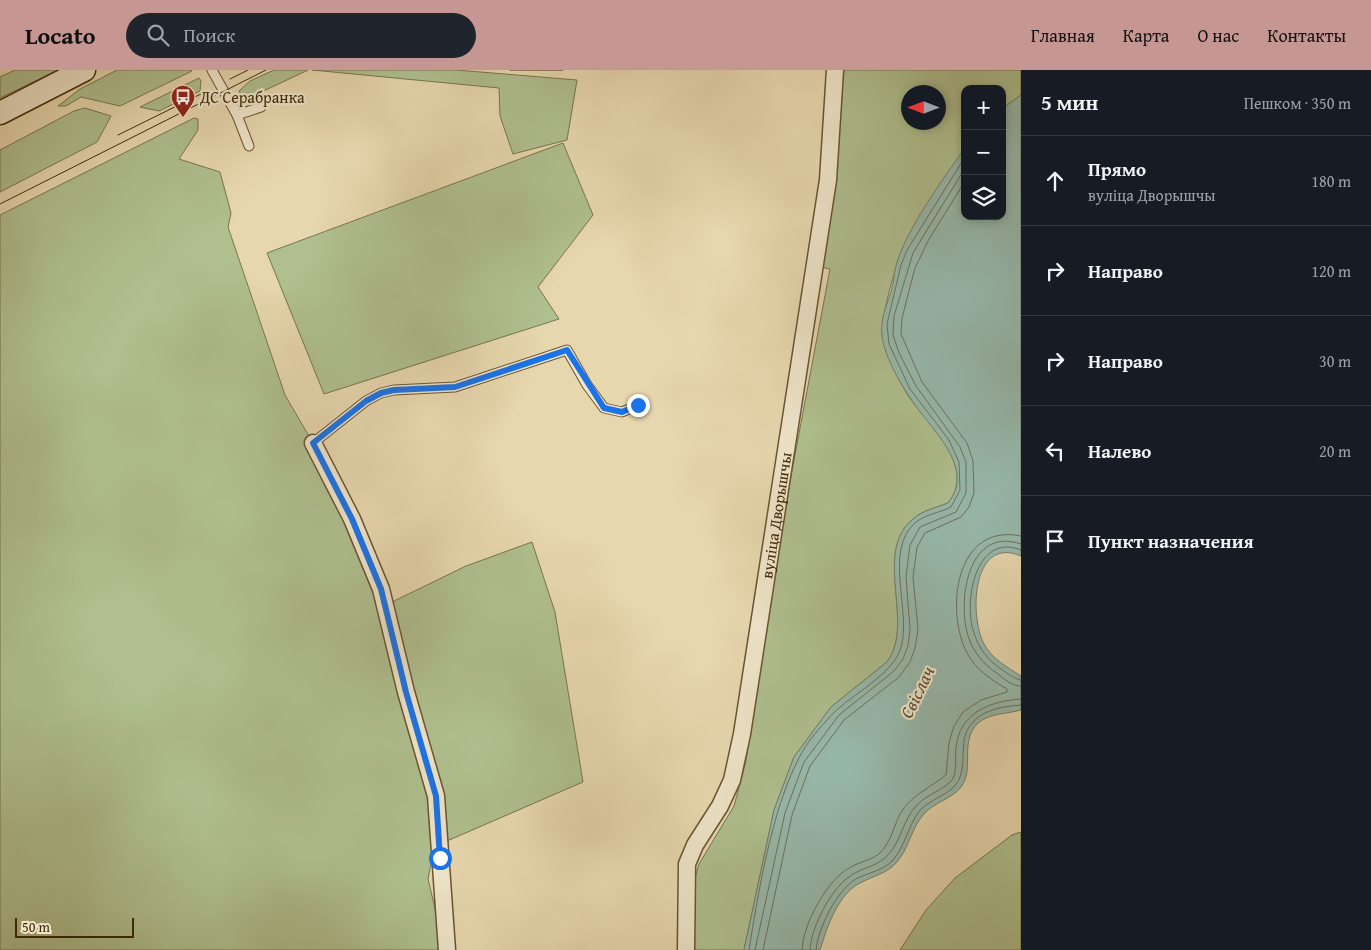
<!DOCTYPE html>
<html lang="ru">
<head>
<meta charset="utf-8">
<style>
  :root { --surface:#171b24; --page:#20242c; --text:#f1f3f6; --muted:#9ea1a6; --line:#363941; --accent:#c59692 }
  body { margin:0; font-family:"Gentium Book Plus",serif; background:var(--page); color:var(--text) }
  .controls { position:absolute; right:15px; top:15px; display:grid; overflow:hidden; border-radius:10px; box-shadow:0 2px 8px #0003 }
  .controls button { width:45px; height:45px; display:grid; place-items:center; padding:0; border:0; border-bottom:1px solid var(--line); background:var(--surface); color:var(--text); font:25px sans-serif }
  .compass { position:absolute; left:901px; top:15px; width:45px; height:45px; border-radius:50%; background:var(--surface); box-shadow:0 2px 8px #0003; rotate:270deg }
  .scale { position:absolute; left:15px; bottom:12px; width:119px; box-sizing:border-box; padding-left:5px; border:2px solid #412908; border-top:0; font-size:14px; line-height:18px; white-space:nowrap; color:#412908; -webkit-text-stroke:4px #efe5ca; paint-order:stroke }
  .stop { position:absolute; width:15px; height:15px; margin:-11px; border:4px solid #1a73e8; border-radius:50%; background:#fff }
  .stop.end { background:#1a73e8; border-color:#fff; box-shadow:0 1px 5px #0008 }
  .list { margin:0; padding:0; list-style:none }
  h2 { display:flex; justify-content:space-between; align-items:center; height:65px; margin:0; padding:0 20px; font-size:21px }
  h2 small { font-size:16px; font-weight:400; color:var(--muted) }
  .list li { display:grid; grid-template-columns:32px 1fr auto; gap:15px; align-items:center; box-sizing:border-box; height:90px; padding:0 20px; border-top:1px solid var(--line) }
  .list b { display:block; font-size:19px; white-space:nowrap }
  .list p { margin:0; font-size:16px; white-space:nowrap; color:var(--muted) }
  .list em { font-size:16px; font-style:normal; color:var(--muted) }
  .icon { flex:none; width:28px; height:28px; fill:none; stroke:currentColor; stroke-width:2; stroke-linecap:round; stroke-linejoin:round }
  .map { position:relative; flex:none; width:1021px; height:880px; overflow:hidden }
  header { display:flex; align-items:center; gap:30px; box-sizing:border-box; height:70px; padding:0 25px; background:var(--accent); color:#111 }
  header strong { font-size:24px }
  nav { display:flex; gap:28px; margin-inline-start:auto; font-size:18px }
  .search { width:350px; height:45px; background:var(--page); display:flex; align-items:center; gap:12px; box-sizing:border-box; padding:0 18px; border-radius:28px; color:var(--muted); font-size:19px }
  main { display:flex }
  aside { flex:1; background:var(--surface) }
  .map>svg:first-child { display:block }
</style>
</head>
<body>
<header>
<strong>Locato</strong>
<div class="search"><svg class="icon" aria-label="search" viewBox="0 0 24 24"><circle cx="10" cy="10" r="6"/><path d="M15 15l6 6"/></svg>Поиск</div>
<nav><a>Главная</a><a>Карта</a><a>О нас</a><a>Контакты</a></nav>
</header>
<main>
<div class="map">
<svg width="1021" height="880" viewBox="0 0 1021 880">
  <rect width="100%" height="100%" fill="#e7d7ae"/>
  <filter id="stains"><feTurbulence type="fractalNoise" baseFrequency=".004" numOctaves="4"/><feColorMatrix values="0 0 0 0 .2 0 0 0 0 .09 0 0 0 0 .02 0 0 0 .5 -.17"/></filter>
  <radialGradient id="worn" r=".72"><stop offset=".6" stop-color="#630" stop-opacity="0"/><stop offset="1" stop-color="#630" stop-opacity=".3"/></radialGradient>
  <!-- green -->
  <g fill="#afbf8f" stroke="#78744c" fill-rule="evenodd">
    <path d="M15,0H58L0,28V7Z"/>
    <path d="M117,0H191L192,1L120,36L81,27L66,36H58L80,19Z"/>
    <path d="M274,0H308L253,26H242L239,21L250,11Z"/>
    <path d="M312,0H456L577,10L567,70L513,84L500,46L499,18Z"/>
    <path d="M840,0H1021V25L1002,39V19H965V78L903,178C896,195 879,251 883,267C887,286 897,307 907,324C926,353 978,396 948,433C936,438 923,440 913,449C872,483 916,553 887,592L831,637L794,687L774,740L744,880H691V822L699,794L734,736L746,691L768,528L830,199L820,197ZM908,22H938V52H908Z"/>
    <path d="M199,8L201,11L200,21L159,41L140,37Z"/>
    <path d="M85,38L111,46L97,72L0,122V80L74,41Z"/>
    <path d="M194,48L198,49V60L179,89L220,102L231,143L228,157L285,325L313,373L392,532L466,496L532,472L555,542L583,712L440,774L437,763L428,809L445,880H0V145Z"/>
    <path d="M563,73L593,145L538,217L559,249L324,324L267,183Z"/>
    <path d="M1021,762V880H900L926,840L955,808L1012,765Z"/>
  </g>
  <!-- water -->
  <path fill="#97b9ac" stroke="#757f6a" d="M1021,25V486C972,465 969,546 984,574C992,589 1007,597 1021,606V640C1007,644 990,643 978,653C959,671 975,699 961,717C952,729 934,732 924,744C911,758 909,779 896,793C886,804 873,806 860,813C838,824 827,857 820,880H744L774,740L794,687L831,637L887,592C916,553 872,483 913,449C923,440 936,438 948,433C976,399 933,361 915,335C902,316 885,289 882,266C880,250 886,237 891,222C894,212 894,202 897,192C909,156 942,110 965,78V146H1002V39Z"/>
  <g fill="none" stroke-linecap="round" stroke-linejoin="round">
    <!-- shore -->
    <g stroke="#6c715a" stroke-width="1">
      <path d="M1021,474C969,456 958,527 967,562C971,580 983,594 998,604C1004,609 1012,616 1021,616"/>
      <path d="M1021,480C975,461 963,534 974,563C979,579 988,590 1001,599C1007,603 1014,609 1021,610"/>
      <path d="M749,880C758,823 772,740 798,690C805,675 816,662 827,650C846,627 887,609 899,583C915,547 881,481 916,452C927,444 939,443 951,437L960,420L959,392L949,370L910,319L889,274L887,254L901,195L907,180L965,87"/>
      <path d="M755,880L785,743L804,692L839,645L894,601L903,589L908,576L910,559L906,507L910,475L920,457L956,442L966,423V392L960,377L916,316L899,283L893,265L894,246L913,183L965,98"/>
      <path d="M763,880L792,745L810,696L844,650L899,607L910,592L915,578L918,559L913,507L917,477L925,463L961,447L969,437L974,423L973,391L967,373L922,312L901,264L902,248L915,198L928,171L965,111"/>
      <path d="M802,880C803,854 827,809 851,797C861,791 873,790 881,782C891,771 894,756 900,744C911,725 930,718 946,705L949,673L954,656L963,642L981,630L1007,622V619C992,610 976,600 967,583C945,541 955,452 1021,466"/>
      <path d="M810,880C811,856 833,814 855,803C866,797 879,795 888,785C901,771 903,750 916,736C927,724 944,720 953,709C957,698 955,689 956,678C959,643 990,631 1021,629"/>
      <path d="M816,880C818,858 837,820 856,809C869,802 883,801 893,790C906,775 908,755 920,740C932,728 955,723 960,707C967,688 957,666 975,650C986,639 1006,636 1021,635"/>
    </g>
    <defs>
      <g id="lane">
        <path d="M212,0L237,45L249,76"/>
        <path d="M237,45L261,37"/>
        <path d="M313,373L366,331L381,323L394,320L455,317L567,280L587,315L604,338L622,342L638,335"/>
      </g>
      <g id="street">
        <path d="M313,373L352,449L381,519L406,622L436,726L447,880"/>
        <path id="s1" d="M686,880L687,794L695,775L720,736L732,710L742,664L828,110L835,0"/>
      </g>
      <path id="secondary" d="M0,43L84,0"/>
    </defs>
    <!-- lane casing -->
    <use href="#lane" stroke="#6a5432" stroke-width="11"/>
    <!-- street casing -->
    <use href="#street" stroke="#6a5432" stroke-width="19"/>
    <!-- secondary casing -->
    <use href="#secondary" stroke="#412908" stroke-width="25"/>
    <!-- lane -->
    <use href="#lane" stroke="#efe5ca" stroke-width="9"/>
    <!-- street -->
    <use href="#street" stroke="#efe5ca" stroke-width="16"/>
    <!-- secondary -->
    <use href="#secondary" stroke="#efe5ca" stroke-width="22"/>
    <!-- tram -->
    <g stroke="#412908" stroke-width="1">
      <path d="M510,0H563"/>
      <path d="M230,9L248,0"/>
      <path d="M118,65L201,24"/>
      <path d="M0,134L266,0"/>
    </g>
  </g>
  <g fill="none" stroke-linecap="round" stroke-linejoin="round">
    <!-- route -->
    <path stroke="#1a73e8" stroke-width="6" d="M440,788L436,726L406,622L381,519L352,449L313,373L366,331L381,323L394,320L455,317L567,280L604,338L622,342L638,335"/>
  </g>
  <!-- icons -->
  <defs>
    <symbol id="bus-pin" viewBox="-11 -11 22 30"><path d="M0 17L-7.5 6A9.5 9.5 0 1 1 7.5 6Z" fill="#8f2418" stroke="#efe5ca"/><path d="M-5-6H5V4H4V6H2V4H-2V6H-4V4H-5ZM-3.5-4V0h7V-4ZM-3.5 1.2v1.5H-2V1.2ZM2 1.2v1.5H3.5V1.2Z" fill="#fff"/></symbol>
  </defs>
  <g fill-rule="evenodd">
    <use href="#bus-pin" x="169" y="13" width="28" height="38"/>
  </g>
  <g text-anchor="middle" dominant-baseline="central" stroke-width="4.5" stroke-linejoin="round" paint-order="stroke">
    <!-- poi labels -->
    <g font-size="16" fill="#412908" stroke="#efe5ca" text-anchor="start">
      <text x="200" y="27">ДС Серабранка</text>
    </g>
    <!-- street labels -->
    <g font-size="16" fill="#412908" stroke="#efe5ca">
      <text stroke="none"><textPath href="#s1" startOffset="450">вуліца Дворышчы</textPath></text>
    </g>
    <!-- water labels -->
    <g font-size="18" font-style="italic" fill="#564d31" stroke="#efe5ca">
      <text transform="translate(917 622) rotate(-64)">Свіслач</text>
    </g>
  </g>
  <rect width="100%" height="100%" filter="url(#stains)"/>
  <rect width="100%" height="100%" fill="url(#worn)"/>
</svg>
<div class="controls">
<button>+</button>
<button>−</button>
<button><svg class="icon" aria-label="layers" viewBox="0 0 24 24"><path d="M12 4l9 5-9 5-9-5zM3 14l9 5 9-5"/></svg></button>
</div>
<svg class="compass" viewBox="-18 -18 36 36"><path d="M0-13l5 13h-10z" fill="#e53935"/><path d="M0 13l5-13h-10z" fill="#9ea1a6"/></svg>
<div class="scale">50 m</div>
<div class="stop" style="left:440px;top:788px"></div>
<div class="stop end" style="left:638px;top:335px"></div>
</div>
<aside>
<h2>5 мин<small>Пешком · 350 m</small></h2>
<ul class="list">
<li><svg class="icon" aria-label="ahead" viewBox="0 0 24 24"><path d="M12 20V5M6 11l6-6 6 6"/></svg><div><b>Прямо</b><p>вуліца Дворышчы</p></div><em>180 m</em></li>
<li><svg class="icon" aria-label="right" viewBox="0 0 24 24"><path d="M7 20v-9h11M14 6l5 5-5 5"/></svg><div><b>Направо</b></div><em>120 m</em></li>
<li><svg class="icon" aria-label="right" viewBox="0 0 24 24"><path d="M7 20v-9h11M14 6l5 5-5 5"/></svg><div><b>Направо</b></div><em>30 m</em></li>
<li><svg class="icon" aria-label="left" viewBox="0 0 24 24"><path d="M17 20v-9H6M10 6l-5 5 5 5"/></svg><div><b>Налево</b></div><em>20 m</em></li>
<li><svg class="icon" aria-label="arrive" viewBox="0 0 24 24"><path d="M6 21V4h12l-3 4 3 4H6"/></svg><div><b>Пункт назначения</b></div></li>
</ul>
</aside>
</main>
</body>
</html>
